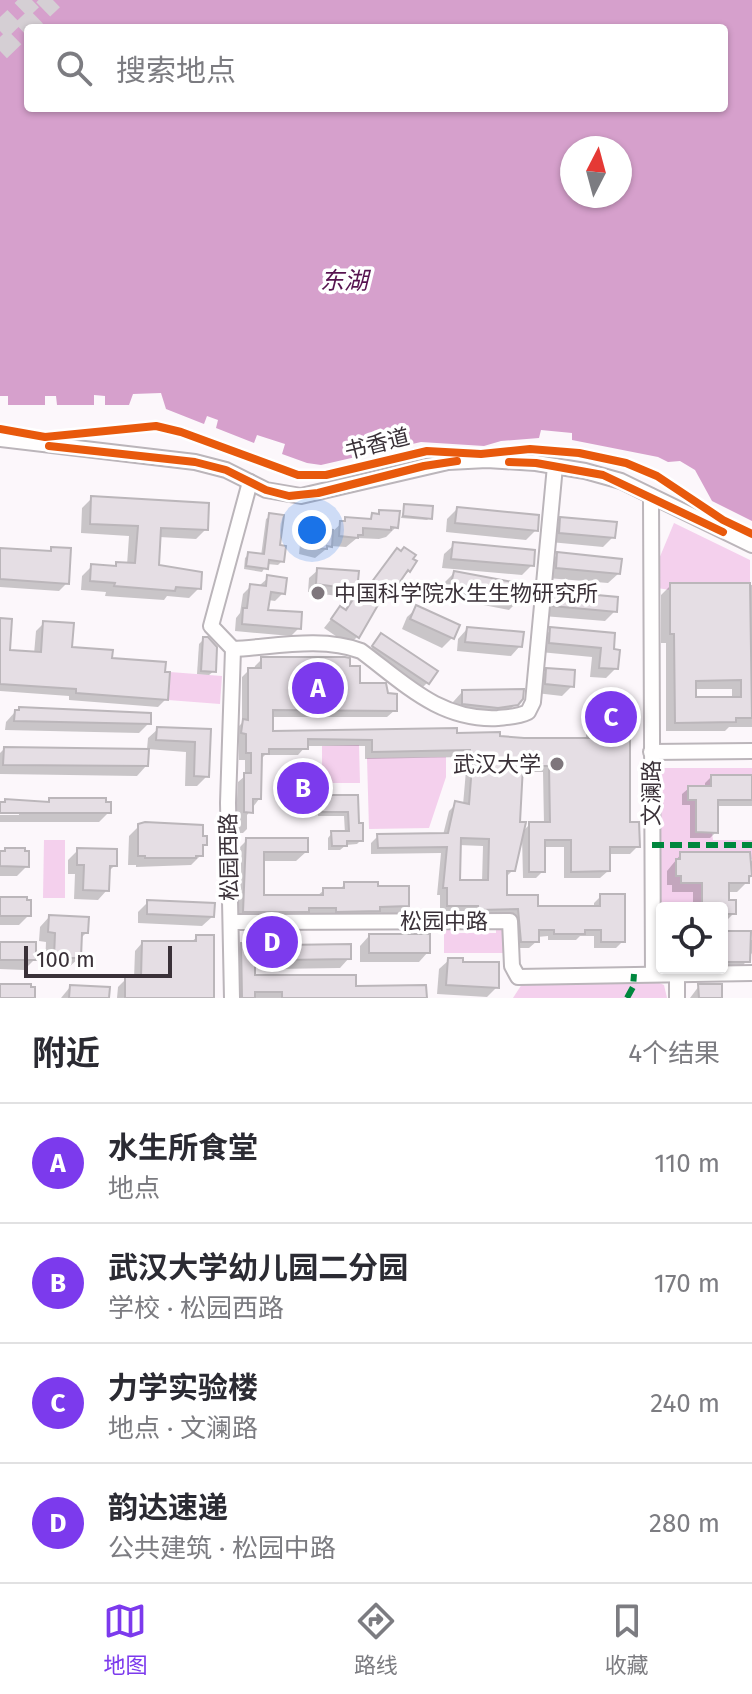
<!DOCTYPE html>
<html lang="zh">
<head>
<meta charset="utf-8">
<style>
  :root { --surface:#fff; --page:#f2f2f3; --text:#2b2b33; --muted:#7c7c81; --line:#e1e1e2; --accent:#7c3aed }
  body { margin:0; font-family:"Fira Sans","Noto Sans SC",sans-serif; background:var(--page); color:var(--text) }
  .controls { position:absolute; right:24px; bottom:24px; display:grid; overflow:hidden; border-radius:8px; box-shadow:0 2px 6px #0004 }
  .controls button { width:72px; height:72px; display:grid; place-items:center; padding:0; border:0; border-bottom:2px solid var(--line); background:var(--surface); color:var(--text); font:40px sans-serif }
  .compass { position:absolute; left:560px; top:136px; width:72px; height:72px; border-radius:50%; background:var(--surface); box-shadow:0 2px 6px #0004; rotate:6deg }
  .scale { position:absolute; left:24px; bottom:20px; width:148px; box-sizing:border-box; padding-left:8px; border:4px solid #3a3138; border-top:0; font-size:22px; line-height:28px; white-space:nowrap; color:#3a3138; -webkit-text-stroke:6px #fff; paint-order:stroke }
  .you { position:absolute; left:312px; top:530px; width:28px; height:28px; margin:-20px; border:6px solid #fff; border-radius:50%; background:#1a73e8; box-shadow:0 0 0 12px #1a73e833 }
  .badge { display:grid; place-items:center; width:52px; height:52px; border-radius:50%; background:var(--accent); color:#fff; font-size:26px; font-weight:700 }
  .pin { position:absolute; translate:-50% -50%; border:4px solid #fff; box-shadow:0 2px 8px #0006 }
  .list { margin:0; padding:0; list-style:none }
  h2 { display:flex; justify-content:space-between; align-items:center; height:104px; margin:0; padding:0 32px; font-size:34px }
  h2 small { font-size:26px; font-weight:400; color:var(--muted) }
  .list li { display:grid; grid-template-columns:52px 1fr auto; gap:24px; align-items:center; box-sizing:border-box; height:120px; padding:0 32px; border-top:2px solid var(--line) }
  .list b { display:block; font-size:30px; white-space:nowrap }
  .list p { margin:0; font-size:26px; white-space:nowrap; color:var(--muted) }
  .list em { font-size:26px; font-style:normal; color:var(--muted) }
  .icon { flex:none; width:44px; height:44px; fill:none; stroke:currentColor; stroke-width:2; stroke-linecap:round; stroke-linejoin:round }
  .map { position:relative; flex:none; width:752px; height:998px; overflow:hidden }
  .search { position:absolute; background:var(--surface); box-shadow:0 2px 6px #0004; left:24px; right:24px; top:24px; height:88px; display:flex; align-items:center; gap:20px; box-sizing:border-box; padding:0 28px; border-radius:8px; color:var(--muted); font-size:30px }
  .sheet { height:584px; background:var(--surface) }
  nav { display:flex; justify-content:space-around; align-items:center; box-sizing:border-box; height:112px; border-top:2px solid var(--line); background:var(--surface); font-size:22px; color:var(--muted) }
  nav a { display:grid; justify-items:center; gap:4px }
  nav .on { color:var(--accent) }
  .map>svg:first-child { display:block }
</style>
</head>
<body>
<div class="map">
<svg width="752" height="998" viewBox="0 0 752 998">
  <rect width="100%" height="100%" fill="#fcf7fb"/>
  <!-- green -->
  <g fill="#f4d0ed">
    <path d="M674,523L750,560V583H670V590L657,588L659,559Z"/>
    <path d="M170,672L222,676L220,704L168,700Z"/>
    <path d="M359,745L360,783H322V746Z"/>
    <path d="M446,757V777L429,828L369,829L367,758Z"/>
    <path d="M658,768H752V775H711V786H688V799L696,800V832L712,833L713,840H752V859H676V875L681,876V883H702V908H662V953Z"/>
    <path d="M44,840H65V898H43Z"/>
    <path d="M444,925H458L459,933H496V925H505V953H444Z"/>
    <path d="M657,982L664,985L667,998H513L522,984Z"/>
  </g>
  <!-- water -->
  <path fill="#d6a0cc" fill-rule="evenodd" d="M0,0H752V521L712,501L695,470L680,461L668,462L658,457L572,440V433L541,430L539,438L501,441L484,446L421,442L321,465L307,463L282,454L285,444L257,435L254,443L216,428L218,420L207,416L204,424L166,409L161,393L133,394L129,405H105V396L94,395V405H57L56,396H45V405H8V396H0ZM28,28H724V108H28ZM572,148H620V196H572Z"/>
  <!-- shadow -->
  <g fill="#0003" fill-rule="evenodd">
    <path d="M92,498L206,529L196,539L159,537L157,567L199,588L189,598L167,596L164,600L105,596L106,592L81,590L82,576L92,566L113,567L117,564L127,565L129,536L81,533L82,508Z"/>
    <path d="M405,506L430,518L427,520L401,518Z"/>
    <path d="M457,509L536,530L526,540L446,532L447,519Z"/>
    <path d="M380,512L396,527L386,537L379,539L357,538L346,547L330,546L315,558L299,554L300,544L315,530L332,532L346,519L368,520Z"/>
    <path d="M270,516L282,561L278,565L267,564L262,572L244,569L245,558L249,554L261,556L266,519Z"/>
    <path d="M561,519L613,537L603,547L550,542L551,529Z"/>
    <path d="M454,545L532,565L522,575L442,568L444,554Z"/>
    <path d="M52,549L67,583L59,591L0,587V550L48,553Z"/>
    <path d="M558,554L618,574L608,583L547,578L548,564Z"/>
    <path d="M410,559L409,571L383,600L380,598L357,637L349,645L324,628L340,608L344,611L352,598L308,592L309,578L318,570L356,582L367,589Z"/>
    <path d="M454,573L519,600L509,610L442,597L444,583Z"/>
    <path d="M268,578L283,593L275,601L268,600L266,611L299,628L291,636L235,631L236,618L240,613L243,594L251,586L260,585Z"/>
    <path d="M671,585H752V727H729L725,731H666V643H661V595ZM694,689H732V699H694Z"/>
    <path d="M554,593L615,611L605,621L543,616L544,603Z"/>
    <path d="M417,608L452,638L442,648L402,629L407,617Z"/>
    <path d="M0,621L8,652L34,654L36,631L44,623L70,649L110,659L166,699L158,707L69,700V696L0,691Z"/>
    <path d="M467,629L520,646L511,656L457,651L458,639Z"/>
    <path d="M551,630L612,651L616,668L606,678L590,677L592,657L540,652L541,639Z"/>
    <path d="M204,639L214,671L209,675L197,674L199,644Z"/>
    <path d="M377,640L435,671L427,683L423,687L369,651Z"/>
    <path d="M262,659L348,668L358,685L395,710L387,717H271V733L586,740V706L594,699L628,824L638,846L630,854H608V871L600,878H564V847H543V871L536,878H523L522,837L513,870L505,878V897L536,908H594V903L601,896L623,941L616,948H594V936H580L576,940H548V936L537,937V941L529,948H514L511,916H471V912H440V895H437L441,853L371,854V843L378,836L443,835L449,811L456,804L463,805L467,759H463V757L365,759V746H306L298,755H265L260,760L259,799L247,815V829L243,833H235L238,782L245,776V760H239V740H235L236,729L242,723V677L249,670H254L255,666ZM521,772H543L544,824H530L521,833L518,824ZM459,845L483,846L482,882H458Z"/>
    <path d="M547,670L572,686L562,696L536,693L537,680Z"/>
    <path d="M462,692L521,698L506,714L453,713V702Z"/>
    <path d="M15,712L149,723L139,733L5,730L6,722Z"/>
    <path d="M158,729L209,731L207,776L197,786H185L186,752L147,749L148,738Z"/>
    <path d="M4,749L146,766L137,776L0,774V753Z"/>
    <path d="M711,777H752V806H716V832L710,838H690V805H682V794L689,788H705V783Z"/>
    <path d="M323,797H357V825L361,840L357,844L346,845L340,850H328V838L332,833H345L344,816H318V801Z"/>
    <path d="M50,800L109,812L99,822H0V815H19V811H0V801L46,804Z"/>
    <path d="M194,824L205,844L201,848V855L191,865L136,867V865H128L129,836L139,826Z"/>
    <path d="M247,840L306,852L296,861H262V897H316L324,890H339L345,884L376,888L407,906L397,916L234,921L237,850Z"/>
    <path d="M0,850H23L27,866L17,876H0Z"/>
    <path d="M78,850L115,865L108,872L107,890L98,900L74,899L75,874H68V860Z"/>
    <path d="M681,854L752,861V875L747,882L737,892H727V902L734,913L727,920V933L752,940V953L739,971L722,968V908H693V892H672V885H667V871Z"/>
    <path d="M0,899L29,915L19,925H0Z"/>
    <path d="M148,902L212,917L202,926L138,923V912Z"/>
    <path d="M49,917L86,933L80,939L79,958L69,967H45L46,942L39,941L40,927Z"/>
    <path d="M369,936L428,952L419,962H360V946Z"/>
    <path d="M197,937L212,998H117L118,987L126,979H134L135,951L142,943H190Z"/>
    <path d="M256,939H277V955L285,947L349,958L340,968L275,969V953L270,958H253V977L425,998H235L234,952L242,945H250Z"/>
    <path d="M0,943L34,960L24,970L0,969Z"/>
    <path d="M449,960L461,964L497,987L487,997L437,994L439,969Z"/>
    <path d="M699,986L720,998H690Z"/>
    <path d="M70,987L107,998H61Z"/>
  </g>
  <!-- building -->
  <g fill="#e5dee4" stroke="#bbb6ba" stroke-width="2" fill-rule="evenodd">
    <path d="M91,496L209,503L208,530L161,528L159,565L202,572L201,589L176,587L175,591L114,586L115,583L90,581L91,564L116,566V562L135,563L138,526L90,524Z"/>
    <path d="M404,504L433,506L432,519L403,516Z"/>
    <path d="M457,507L539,515L538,531L455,523Z"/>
    <path d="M379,510L400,511L398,528L391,527V530L363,528V535H358V538L339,536L340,521H345V517L371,519L372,513L379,514Z"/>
    <path d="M269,513L284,515L280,545L286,546L284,562L269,560L268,569L246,566L248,552L264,554Z"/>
    <path d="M560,517L617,522L615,538L559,533Z"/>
    <path d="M314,528L333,530L332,547L327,546V549L313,548V545H308L309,532L314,533Z"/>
    <path d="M453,542L535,550L534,566L451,559Z"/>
    <path d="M51,547L71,548L69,584L0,579V548L51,551Z"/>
    <path d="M404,547L416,555L413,559L417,561L410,572L408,570L393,592L389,590L386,591L359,638L331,619L340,606L346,610L359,590L316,584L317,568L359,571L358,581L368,587L397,548L401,551Z"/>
    <path d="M557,552L622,559L620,574L556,568Z"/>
    <path d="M454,571L524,584L521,601L450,588Z"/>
    <path d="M267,575L287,578L285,594L271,592L268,610L302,612L301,629L242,624L243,608H247L250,584L266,586Z"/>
    <path d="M670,583H750L752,718H736V722L675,723L674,634H670ZM741,680V697H696V681Z"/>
    <path d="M553,591L618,597L617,612L552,606Z"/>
    <path d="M416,605L460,625L454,639L410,619Z"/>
    <path d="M0,618L12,619L10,650L41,652L43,621L74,623L72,647L113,650L112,658L166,662L165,672H170L168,700L76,693V689L0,684Z"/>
    <path d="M467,627L524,632L522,647L465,642Z"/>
    <path d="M550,627L615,633L614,649L620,650L618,669L599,668L601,648L549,643Z"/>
    <path d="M381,633L438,671L429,684L372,646Z"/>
    <path d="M203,637H208L217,647L216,672L201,671Z"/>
    <path d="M261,657H345L350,658V666H360V683H386L388,693L397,694V711L273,710V731L457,728V733L500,732V736L524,738H593V697H630V822H639L640,847H610V871L571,872V840H545V872H529V822H550L549,766H523L520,822H526L515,871H507V895H538V906H600V894H625V942H601V930H585V934H554V930H539V942H521L518,909L478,910V906H447V888H443L447,847L378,848L377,834L448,833L455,801L469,804L473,753H470V750L372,752V740L308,739V749H269V754H262L261,799H253V813L244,812V773H251V753H246V734L241,733L243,719L248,720V668H261ZM461,838L489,839L488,880H460Z"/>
    <path d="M546,668L575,670L574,687L545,684Z"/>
    <path d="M524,689L523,699L518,705L498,708L462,704V690Z"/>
    <path d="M19,707L151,713V724L14,721L15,710H19Z"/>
    <path d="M157,727L211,729L209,777L194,776L195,742L156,740Z"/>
    <path d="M4,747L149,749L148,766L3,765Z"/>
    <path d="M711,775H752V800H718V833L696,832V800H688V786H711Z"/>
    <path d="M322,795H358L359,823H363V841H347V846H332L331,831H349L348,812H322Z"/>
    <path d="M49,798H106V802H111V813H0V802H5V799L49,802Z"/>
    <path d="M145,822L203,825V836H207V845H203V856H196V858H145V856H138V824Z"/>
    <path d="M246,838H308V852H264V895H323V888H344V882H378V886H409V906L380,907V911L336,912V908H309V912H243Z"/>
    <path d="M5,848H25V851H29V867L0,866V851H5Z"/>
    <path d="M77,848L117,849V866H110L109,891L83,890L84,865H77Z"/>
    <path d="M680,852H750L752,876H749V883H729V900H736V914H722V908H702V883H681V876H676V859H680Z"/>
    <path d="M0,897H27V900H31V916H0Z"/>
    <path d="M147,900L215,903L214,917L147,914Z"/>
    <path d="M49,915L89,917L88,933H82L81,958H54L55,933L48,932Z"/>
    <path d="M722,931H751L750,962H722Z"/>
    <rect x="369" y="934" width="61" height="19"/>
    <path d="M196,935H214V998H125V977H141L142,941H196Z"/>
    <path d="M255,937H279V952H255V975H356V986L426,985L427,998H282V992H255V998H242L241,943H255Z"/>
    <rect x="0" y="942" width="36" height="18"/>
    <path d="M351,944V959L284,960V945Z"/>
    <path d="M448,958H463V962H499V988L446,985Z"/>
    <path d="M0,984H31V987H35V998H0Z"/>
    <path d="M698,984H722V998H699Z"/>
    <path d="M70,985L110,987L109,998H69Z"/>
  </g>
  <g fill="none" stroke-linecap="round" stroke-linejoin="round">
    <!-- highway-tunnel -->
    <g stroke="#d5cfd4" stroke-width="20" stroke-dasharray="20 10" stroke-linecap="butt">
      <path d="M0,31L32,0"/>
      <path d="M0,51L53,0"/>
    </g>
    <defs>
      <g id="minor">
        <path d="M0,439L195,462L226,470L266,490L301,496L448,462L487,460L536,463L585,471L621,481L752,545"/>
        <path d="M651,496L653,974"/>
        <path d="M233,649C273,647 322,636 361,651C404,683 440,721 498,718C508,717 518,717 528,712L533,702L555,466"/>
        <path d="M651,752L752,751"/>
        <path d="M231,922L510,921L512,966L518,977L752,973"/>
        <path d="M232,998L228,803L233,649L211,626L250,482"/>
        <path d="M677,998V974"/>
      </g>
    </defs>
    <!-- minor casing -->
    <use href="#minor" stroke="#bbb5ba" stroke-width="18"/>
    <!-- minor -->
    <use href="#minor" stroke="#fffefe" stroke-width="14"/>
    <!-- quiet -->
    <g stroke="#00873e" stroke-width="6" stroke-dasharray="12 6" stroke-linecap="butt">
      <path d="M652,845H752"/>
      <path d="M627,998L633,987L634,974"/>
    </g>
    <defs>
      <g id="cycleway">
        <path d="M0,429L45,437L156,426L181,432L298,475H326L427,451L481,454L530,449L579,453L626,463L657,476L723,520L752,534"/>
        <path d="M49,446L195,462L226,470L266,490L289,496L318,493L424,466L457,461"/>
        <path d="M509,462L536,463L603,475L723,532"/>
      </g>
    </defs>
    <!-- cycleway casing -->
    <use href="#cycleway" stroke="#fff" stroke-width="13"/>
    <!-- cycleway -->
    <use href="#cycleway" stroke="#e8590c" stroke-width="8"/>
  </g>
  <!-- markers -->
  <g fill="#7e767c" stroke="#fff" stroke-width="3">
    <circle cx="318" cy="593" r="8"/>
    <circle cx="557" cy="764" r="8"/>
  </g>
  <g text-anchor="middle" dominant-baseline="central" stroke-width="7" stroke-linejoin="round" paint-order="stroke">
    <!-- street labels -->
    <g font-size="22" fill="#3a3138" stroke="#fff">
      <text transform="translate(377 444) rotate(-14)">书香道</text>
      <text transform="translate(651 793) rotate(-90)">文澜路</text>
      <text transform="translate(229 857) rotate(-91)">松园西路</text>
      <text x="444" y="921">松园中路</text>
    </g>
    <!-- poi labels -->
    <g font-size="22" fill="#3a3138" stroke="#fff" text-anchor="start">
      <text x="334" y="593">中国科学院水生生物研究所</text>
      <text x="541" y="764" text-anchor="end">武汉大学</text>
    </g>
    <!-- water labels -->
    <g font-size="24" font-style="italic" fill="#57124f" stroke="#fff">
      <text x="344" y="281">东湖</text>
    </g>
  </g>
</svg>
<div class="controls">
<button><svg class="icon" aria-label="locate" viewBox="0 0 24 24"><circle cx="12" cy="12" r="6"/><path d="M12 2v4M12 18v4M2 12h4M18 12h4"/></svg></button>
</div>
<svg class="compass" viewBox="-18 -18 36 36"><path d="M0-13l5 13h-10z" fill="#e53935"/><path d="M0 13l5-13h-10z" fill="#7c7c81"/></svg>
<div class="scale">100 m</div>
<div class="you"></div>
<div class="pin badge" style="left:318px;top:688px">A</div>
<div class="pin badge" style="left:303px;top:788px">B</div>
<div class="pin badge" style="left:611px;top:717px">C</div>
<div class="pin badge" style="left:272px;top:942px">D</div>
<div class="search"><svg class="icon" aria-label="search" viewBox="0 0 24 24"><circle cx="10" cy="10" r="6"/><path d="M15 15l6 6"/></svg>搜索地点</div>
</div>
<section class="sheet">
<h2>附近<small>4个结果</small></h2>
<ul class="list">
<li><span class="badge">A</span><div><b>水生所食堂</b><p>地点</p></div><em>110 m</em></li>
<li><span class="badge">B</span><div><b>武汉大学幼儿园二分园</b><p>学校 · 松园西路</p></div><em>170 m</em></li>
<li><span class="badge">C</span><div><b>力学实验楼</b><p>地点 · 文澜路</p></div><em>240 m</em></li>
<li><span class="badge">D</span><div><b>韵达速递</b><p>公共建筑 · 松园中路</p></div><em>280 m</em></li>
</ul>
</section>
<nav>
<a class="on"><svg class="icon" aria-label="map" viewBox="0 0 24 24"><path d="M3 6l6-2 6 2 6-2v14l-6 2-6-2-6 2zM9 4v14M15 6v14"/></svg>地图</a>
<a><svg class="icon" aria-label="directions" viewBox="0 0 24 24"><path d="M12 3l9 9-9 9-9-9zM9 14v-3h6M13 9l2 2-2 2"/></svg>路线</a>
<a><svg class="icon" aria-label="saved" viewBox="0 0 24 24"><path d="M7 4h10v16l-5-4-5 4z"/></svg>收藏</a>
</nav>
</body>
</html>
